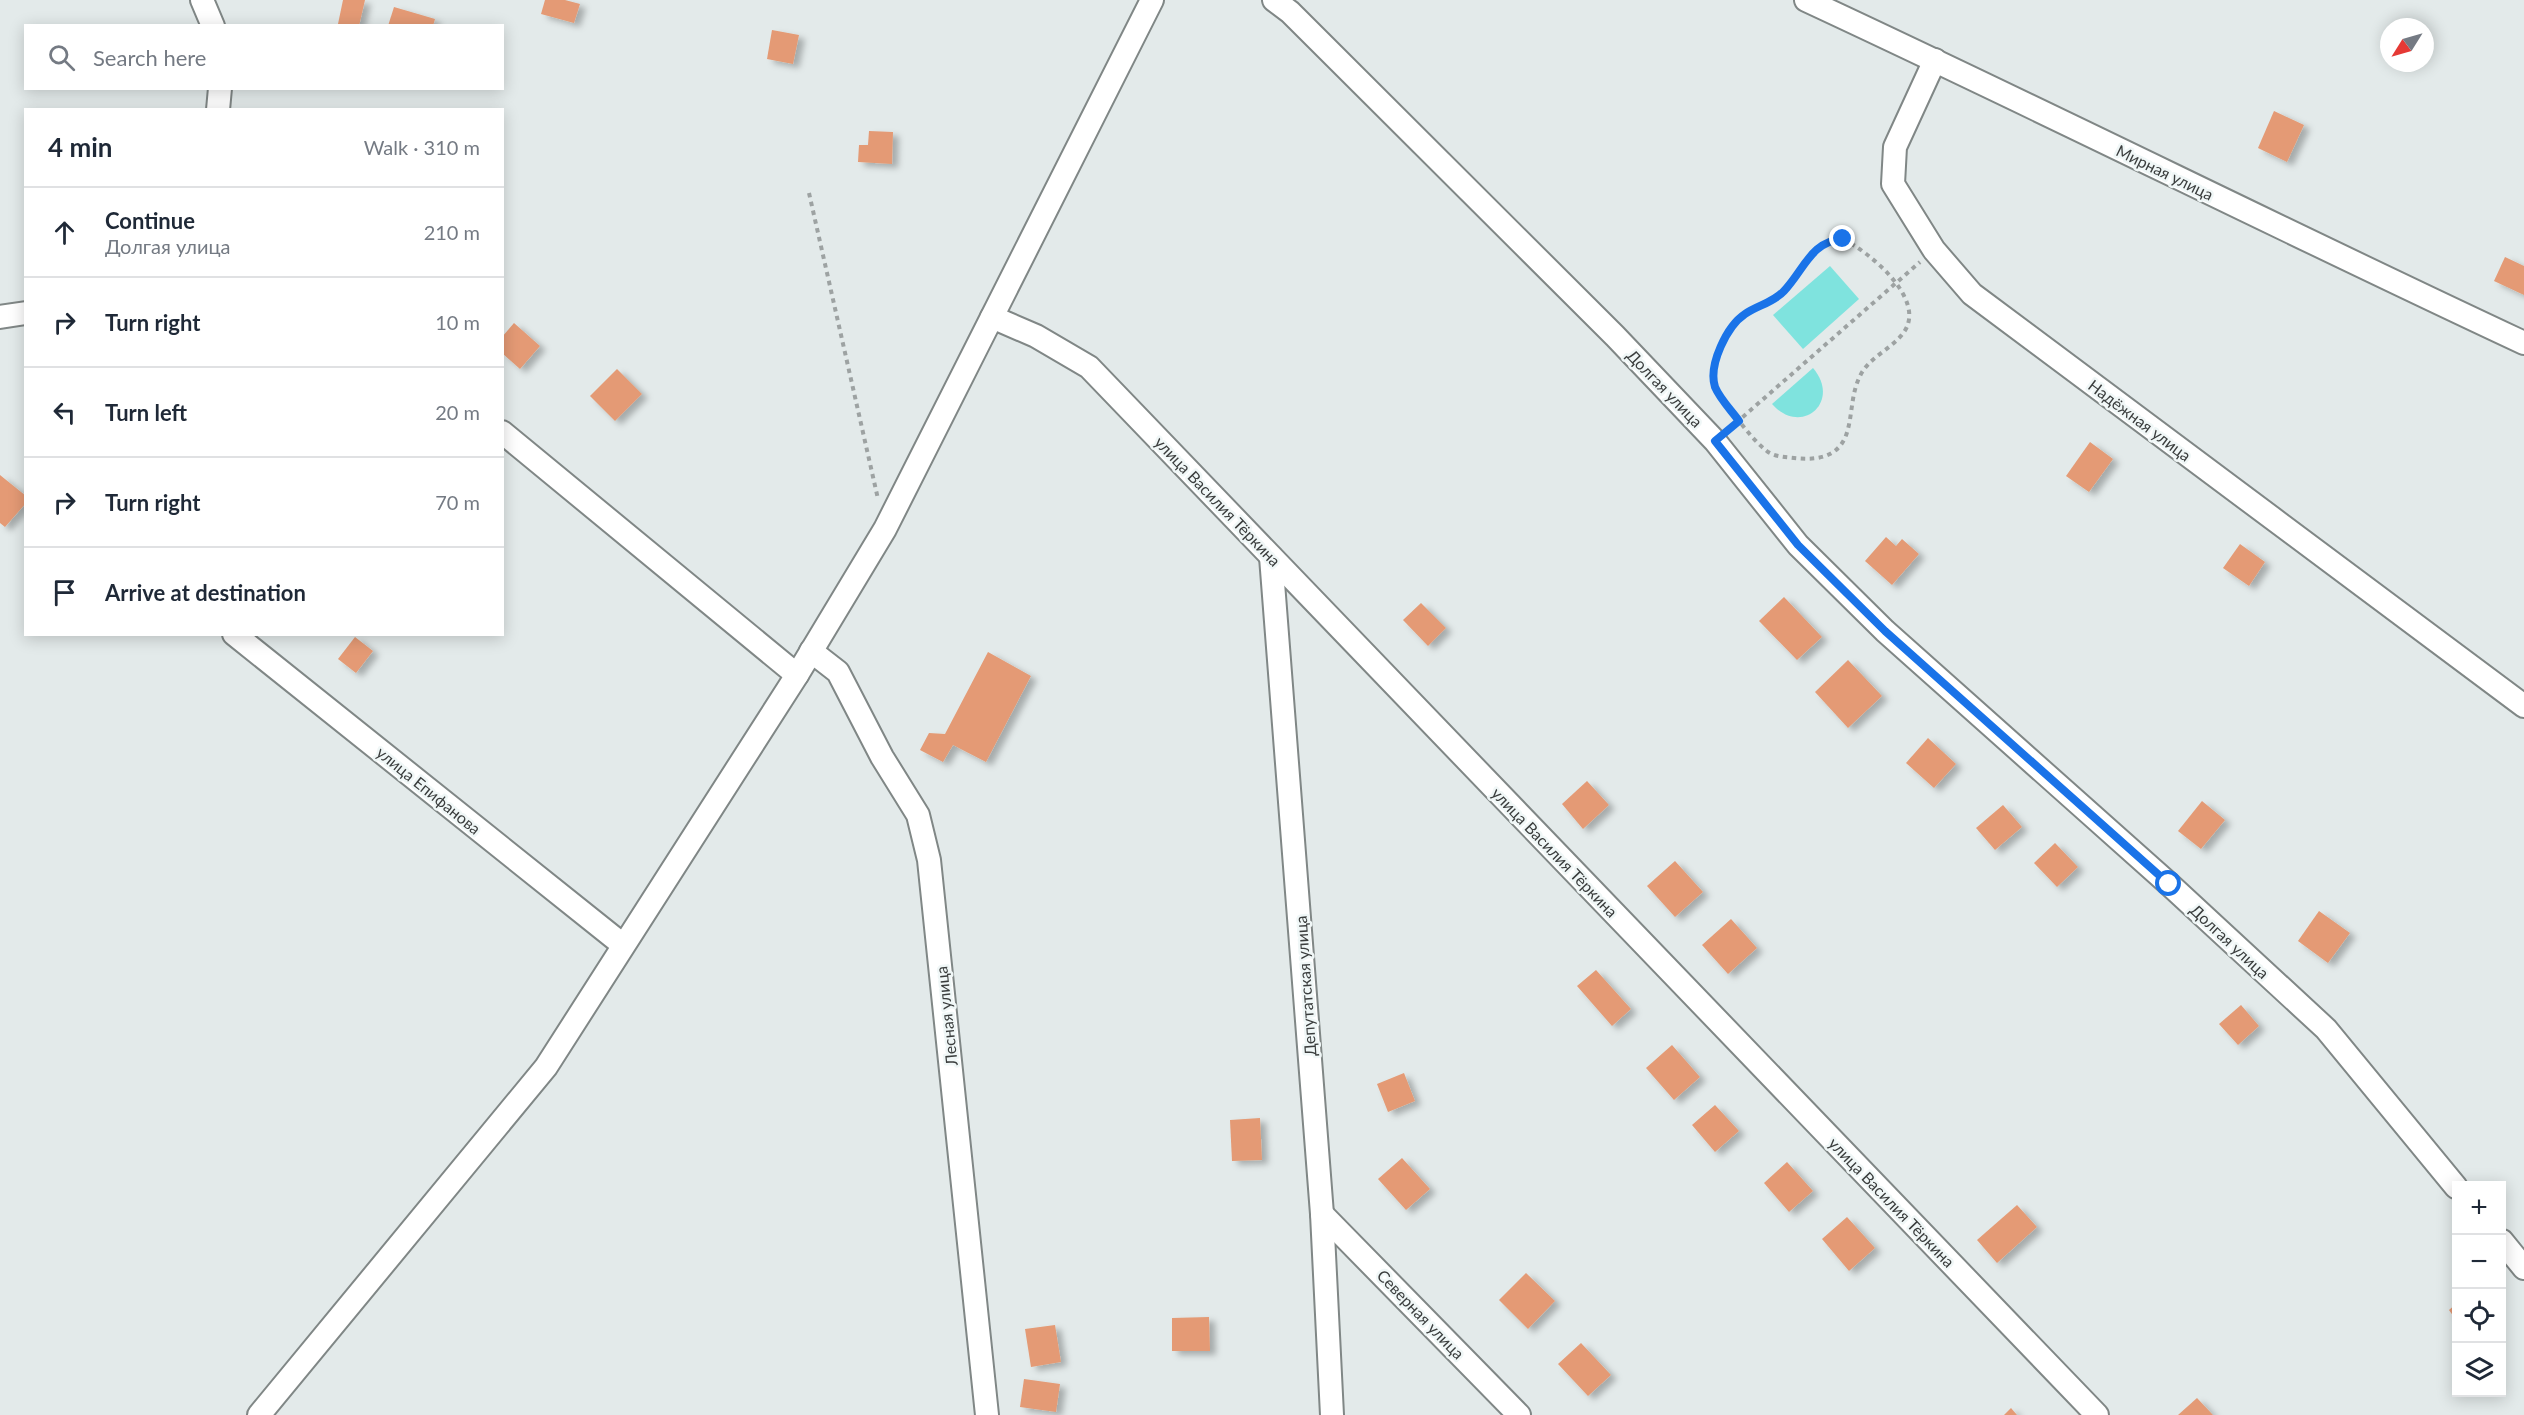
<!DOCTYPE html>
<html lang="en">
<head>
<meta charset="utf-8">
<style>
  :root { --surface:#fff; --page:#f2f2f3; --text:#1f2937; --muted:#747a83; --line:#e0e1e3 }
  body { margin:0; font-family:Lato,sans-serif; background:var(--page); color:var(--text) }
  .controls { position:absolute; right:18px; bottom:18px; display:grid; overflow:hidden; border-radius:0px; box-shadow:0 3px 15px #0003 }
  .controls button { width:54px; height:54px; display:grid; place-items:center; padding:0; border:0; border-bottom:2px solid var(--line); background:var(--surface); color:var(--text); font:30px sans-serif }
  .compass { position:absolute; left:2380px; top:18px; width:54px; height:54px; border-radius:50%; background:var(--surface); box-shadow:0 3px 15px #0003; rotate:233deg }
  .stop { position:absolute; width:18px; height:18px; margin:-14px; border:4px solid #1a73e8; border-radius:50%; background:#fff }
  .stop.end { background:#1a73e8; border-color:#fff; box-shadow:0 2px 6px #0008 }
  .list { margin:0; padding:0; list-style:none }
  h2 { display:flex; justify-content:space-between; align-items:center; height:78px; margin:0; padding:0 24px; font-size:26px }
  h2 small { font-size:20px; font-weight:400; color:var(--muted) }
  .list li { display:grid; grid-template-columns:39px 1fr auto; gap:18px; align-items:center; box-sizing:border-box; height:90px; padding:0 24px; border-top:2px solid var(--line) }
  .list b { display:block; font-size:22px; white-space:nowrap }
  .list p { margin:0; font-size:20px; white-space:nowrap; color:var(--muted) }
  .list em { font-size:20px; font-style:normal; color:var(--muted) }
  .icon { flex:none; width:33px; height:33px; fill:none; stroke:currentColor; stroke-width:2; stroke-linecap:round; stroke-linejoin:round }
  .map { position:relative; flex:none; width:2524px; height:1415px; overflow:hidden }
  .search { position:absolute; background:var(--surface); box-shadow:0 3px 15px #0003; left:24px; top:24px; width:480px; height:66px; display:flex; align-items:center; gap:15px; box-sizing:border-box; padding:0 21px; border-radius:0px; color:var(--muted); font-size:22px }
  .panel { position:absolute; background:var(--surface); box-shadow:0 3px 15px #0003; left:24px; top:108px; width:480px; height:528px; border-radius:0px }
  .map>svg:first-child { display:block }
</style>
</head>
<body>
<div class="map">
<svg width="2524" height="1415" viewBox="0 0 2524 1415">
  <defs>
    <filter id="shadow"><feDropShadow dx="6" dy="4" stdDeviation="3" flood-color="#0004"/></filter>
  </defs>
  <rect width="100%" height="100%" fill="#e3eaea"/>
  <!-- green -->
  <g fill="#7fe3de">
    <path d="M1830,266L1859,299L1803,349L1773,315Z"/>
    <path d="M1813,368C1842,402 1801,437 1772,404Z"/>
  </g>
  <!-- building -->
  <g fill="#e49a74" filter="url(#shadow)">
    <path d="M343,0H365L359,26L338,24Z"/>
    <path d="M545,0H565L580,4L574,23L541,14Z"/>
    <path d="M394,7L435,19L433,26H388Z"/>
    <path d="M772,30L799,35L793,64L767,59Z"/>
    <path d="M2274,111L2304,125L2287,162L2258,148Z"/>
    <path d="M869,131L893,132L892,164L858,162L859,145H868Z"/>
    <path d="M2505,257L2524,266V295L2494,281Z"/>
    <path d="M514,323L540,346L520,369L502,353V337Z"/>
    <path d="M617,369L642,394L615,421L590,396Z"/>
    <path d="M2090,442L2113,459L2089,492L2066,476Z"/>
    <path d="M0,475L26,496V503L5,527L0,523Z"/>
    <path d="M1886,537L1896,546L1902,539L1919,554L1892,585L1865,561Z"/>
    <path d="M2240,544L2265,562L2249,586L2223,568Z"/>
    <path d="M1784,597L1822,637L1797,660L1759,621Z"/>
    <path d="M1421,603L1446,628L1428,646L1403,620Z"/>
    <path d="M355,637L373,651L356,673L338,659Z"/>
    <path d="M988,652L1031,676L986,762L953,745L943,762L920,750L929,733L945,734Z"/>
    <path d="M1848,660L1882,696L1848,728L1815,692Z"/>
    <path d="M1928,738L1956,764L1934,788L1906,763Z"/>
    <path d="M1587,781L1609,805L1583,829L1562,804Z"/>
    <path d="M2202,801L2225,820L2201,849L2178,831Z"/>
    <path d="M2003,805L2022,827L1995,850L1976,828Z"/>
    <path d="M2055,843L2078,867L2057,887L2034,863Z"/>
    <path d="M1675,861L1703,892L1675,917L1647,886Z"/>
    <path d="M2319,911L2350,933L2328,963L2298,941Z"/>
    <path d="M1731,919L1757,948L1728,974L1702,945Z"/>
    <path d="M1596,970L1631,1009L1612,1026L1577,986Z"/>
    <path d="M2241,1005L2259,1026L2238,1045L2219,1024Z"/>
    <path d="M1672,1045L1700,1077L1674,1100L1646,1068Z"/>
    <path d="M1404,1073L1415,1101L1388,1112L1377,1084Z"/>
    <path d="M1715,1105L1739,1131L1715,1152L1692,1125Z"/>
    <path d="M1260,1118L1262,1160L1232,1161L1230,1120Z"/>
    <path d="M1402,1158L1430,1189L1406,1210L1378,1179Z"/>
    <path d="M1787,1162L1813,1191L1789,1212L1764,1183Z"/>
    <path d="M2017,1205L2037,1227L1997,1263L1977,1240Z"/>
    <path d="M1847,1217L1875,1248L1849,1271L1822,1239Z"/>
    <path d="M1526,1273L1555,1301L1528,1329L1499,1300Z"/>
    <path d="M2456,1304V1320L2449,1310Z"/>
    <path d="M1209,1317L1210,1351H1172V1318Z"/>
    <path d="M1055,1325L1061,1362L1031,1367L1025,1329Z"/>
    <path d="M1581,1343L1611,1375L1588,1396L1558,1364Z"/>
    <path d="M1024,1379L1060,1384L1056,1412L1020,1407Z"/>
    <path d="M2197,1398L2213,1415H2178Z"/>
    <path d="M2011,1408L2017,1415H2004Z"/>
  </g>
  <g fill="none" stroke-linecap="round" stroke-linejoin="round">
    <defs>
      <g id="minor">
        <path d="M202,0L213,26"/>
        <path d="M1274,0L1290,12L1615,336L1715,441L1798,545L1885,631L2169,884L2326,1029L2456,1187"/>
        <path d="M1806,0C2047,112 2284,231 2524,343"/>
        <path d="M1935,60L1895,147L1893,184L1934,250L1972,294L2524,706"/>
        <path d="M218,110L220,88"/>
        <path d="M0,317L26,313"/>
        <path d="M992,317L1036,336L1089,367L2097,1415"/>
        <path d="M502,432L797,675"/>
        <path d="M1271,557L1322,1214L1332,1415"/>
        <path d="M234,634L623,945"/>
        <path d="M811,651L838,672L882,757L918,815L929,860L987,1415"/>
        <path d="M1322,1214L1519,1415"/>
        <path d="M2502,1241L2524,1268"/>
        <path d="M259,1415L546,1067L797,675L885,529L1152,0"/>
      </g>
    </defs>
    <!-- minor casing -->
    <use href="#minor" stroke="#808786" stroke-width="26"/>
    <!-- path -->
    <g stroke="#9da2a2" stroke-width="4" stroke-dasharray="4.5 4.5" stroke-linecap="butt">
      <path d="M809,193L878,499"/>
      <path d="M1843,239C1869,252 1927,299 1904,332C1892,349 1869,357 1860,376C1850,396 1853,419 1845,438C1835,459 1814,460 1794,458C1785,457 1776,457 1768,452C1750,438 1735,415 1721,397C1704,373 1724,328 1746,313C1757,305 1771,303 1782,294C1804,274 1808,241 1843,239Z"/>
      <path d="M1729,429L1920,262"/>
    </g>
    <!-- minor -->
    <use href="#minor" stroke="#fff" stroke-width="22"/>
  </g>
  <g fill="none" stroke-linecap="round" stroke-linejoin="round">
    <!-- route -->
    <path stroke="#1a73e8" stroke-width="8" d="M1843,239C1811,241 1804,270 1784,291C1773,303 1758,305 1745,314C1727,326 1708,365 1715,387C1720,399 1731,410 1739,421L1715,441L1798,545L1885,631L2169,884"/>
  </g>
  <g text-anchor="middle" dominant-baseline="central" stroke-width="5" stroke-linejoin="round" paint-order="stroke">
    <!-- street labels -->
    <g font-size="16" fill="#3a3d3d" stroke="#f0f7f7">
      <text transform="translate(2165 172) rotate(26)">Мирная улица</text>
      <text transform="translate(1665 388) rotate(46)">Долгая улица</text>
      <text transform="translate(2140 420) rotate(37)">Надёжная улица</text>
      <text transform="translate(1218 501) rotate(46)">улица Василия Тёркина</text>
      <text transform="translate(429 790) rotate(39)">улица Епифанова</text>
      <text transform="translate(1555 852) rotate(46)">улица Василия Тёркина</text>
      <text transform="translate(2230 941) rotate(43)">Долгая улица</text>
      <text transform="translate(1305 986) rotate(-94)">Депутатская улица</text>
      <text transform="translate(946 1016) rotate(-96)">Лесная улица</text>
      <text transform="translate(1892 1202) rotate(46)">улица Василия Тёркина</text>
      <text transform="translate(1421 1314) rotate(46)">Северная улица</text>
    </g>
  </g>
</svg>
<div class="controls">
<button>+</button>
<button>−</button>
<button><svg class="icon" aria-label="locate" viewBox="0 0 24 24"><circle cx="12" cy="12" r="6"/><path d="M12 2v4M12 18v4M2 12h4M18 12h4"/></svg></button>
<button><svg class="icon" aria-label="layers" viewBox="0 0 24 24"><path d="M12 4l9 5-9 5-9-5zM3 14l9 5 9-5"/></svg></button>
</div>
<svg class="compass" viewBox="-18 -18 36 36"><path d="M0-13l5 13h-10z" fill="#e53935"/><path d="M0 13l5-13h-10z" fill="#747a83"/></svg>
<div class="stop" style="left:2169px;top:884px"></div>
<div class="stop end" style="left:1843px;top:239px"></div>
<div class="search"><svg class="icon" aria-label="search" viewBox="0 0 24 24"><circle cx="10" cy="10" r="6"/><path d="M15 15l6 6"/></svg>Search here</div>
<section class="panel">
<h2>4 min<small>Walk · 310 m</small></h2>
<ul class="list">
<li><svg class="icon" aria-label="ahead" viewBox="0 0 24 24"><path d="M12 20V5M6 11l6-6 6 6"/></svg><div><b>Continue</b><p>Долгая улица</p></div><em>210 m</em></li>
<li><svg class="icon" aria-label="right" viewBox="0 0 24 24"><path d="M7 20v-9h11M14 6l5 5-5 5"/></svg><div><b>Turn right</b></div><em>10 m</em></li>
<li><svg class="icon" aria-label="left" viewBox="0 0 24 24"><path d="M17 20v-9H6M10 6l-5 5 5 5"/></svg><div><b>Turn left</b></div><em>20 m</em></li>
<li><svg class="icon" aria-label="right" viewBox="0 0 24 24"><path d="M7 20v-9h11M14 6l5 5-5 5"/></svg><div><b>Turn right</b></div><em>70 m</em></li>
<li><svg class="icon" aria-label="arrive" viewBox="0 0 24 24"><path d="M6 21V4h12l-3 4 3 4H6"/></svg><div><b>Arrive at destination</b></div></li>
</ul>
</section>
</div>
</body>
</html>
